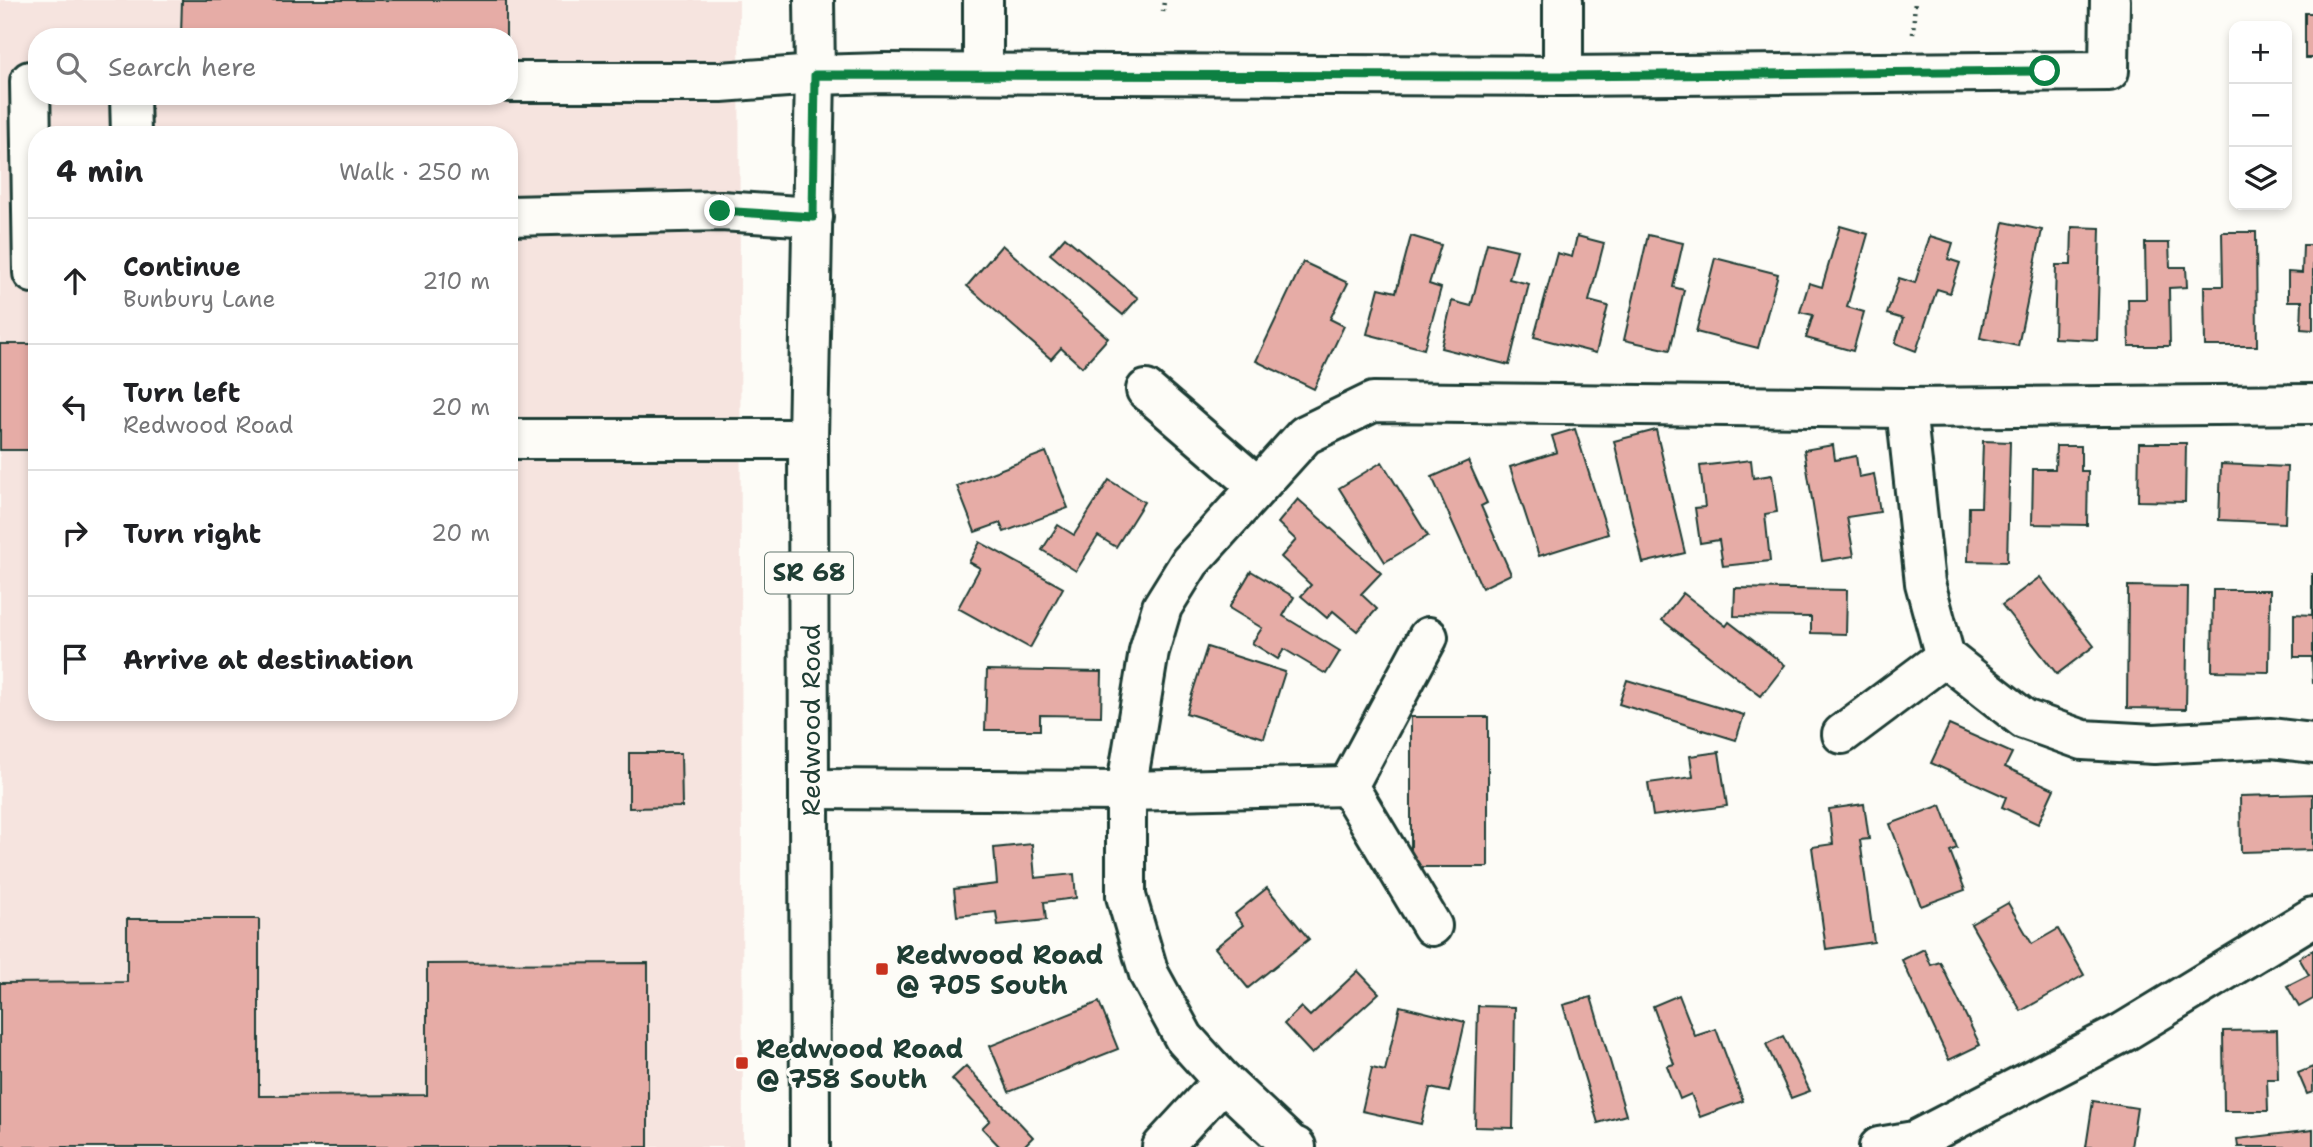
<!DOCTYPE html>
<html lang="en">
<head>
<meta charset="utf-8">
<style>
  :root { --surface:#fff; --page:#f6f6f6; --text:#202124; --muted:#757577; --line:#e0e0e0 }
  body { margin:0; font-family:"Shantell Sans",sans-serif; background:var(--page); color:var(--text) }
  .controls { position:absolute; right:21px; top:21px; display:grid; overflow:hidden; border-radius:14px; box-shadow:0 4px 10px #0003 }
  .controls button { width:63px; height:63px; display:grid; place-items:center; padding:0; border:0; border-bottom:2px solid var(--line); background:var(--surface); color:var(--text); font:35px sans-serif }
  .stop { position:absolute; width:21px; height:21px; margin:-16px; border:5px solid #0b8043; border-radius:50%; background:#fff }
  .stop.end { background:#0b8043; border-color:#fff; box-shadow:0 2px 7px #0008 }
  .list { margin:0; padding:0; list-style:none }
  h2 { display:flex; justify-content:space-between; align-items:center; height:91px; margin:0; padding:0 28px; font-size:30px }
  h2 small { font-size:23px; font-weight:400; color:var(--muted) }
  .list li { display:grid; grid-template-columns:46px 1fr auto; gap:21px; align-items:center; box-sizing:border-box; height:126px; padding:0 28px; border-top:2px solid var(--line) }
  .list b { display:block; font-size:26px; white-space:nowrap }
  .list p { margin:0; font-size:23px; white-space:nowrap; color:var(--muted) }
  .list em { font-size:23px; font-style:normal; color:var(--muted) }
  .icon { flex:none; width:38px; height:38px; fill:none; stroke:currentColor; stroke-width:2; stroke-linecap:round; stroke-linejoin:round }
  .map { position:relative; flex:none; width:2313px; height:1147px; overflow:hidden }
  .search { position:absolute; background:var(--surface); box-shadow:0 4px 10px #0003; left:28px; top:28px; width:490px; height:77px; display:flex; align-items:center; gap:18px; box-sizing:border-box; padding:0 24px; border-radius:28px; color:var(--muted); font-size:26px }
  .panel { position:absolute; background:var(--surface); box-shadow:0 4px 10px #0003; left:28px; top:126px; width:490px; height:595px; border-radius:28px }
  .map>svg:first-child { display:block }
</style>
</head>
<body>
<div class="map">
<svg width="2313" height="1147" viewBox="0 0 2313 1147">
  <rect width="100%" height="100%" fill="#fdfcf7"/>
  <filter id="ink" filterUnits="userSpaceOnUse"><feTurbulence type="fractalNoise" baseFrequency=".0143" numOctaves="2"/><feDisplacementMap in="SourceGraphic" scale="14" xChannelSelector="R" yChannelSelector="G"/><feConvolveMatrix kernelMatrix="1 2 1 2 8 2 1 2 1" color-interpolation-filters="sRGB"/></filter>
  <g filter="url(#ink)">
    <!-- built -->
    <path fill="#f6e4df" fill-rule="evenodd" d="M0,0H739L743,1147H0ZM37,37H509V96H37ZM37,135H509V712H37Z"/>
    <!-- building -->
    <g fill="#e6aca6" stroke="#1f3d34" stroke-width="2">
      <path d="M182,0H506V37L181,36Z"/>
      <rect x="2305" y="13" width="8" height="45"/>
      <path d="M2004,222L2042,230L2018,346L1980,338Z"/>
      <path d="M1840,226L1868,234L1847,307L1864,312L1853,351L1806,338L1813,315L1800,312L1809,283L1822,287Z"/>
      <path d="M2072,227L2100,228L2097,340L2054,338L2056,265H2071Z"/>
      <path d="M2222,232H2256L2257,346H2205L2204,286H2223Z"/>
      <path d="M1648,235L1683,243L1673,287L1684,290L1670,350L1624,340Z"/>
      <path d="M1411,236L1441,245L1429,284L1441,288L1424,349L1367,334L1379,288L1396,292Z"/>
      <path d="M1577,236L1604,243L1589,301L1608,306L1596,353L1534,337L1557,253L1572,257Z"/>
      <path d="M1930,236L1953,243L1948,259L1960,263L1950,293L1937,289L1916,351L1895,343L1903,319L1887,314L1899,278L1915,283Z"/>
      <path d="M1065,237L1138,298L1123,315L1050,254Z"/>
      <path d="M1487,243L1517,250L1509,279L1529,284L1509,365L1441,348L1452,301L1471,306Z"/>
      <path d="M2145,243H2169L2170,267H2186L2187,287L2169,288L2170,346H2129L2128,299H2146Z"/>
      <path d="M1002,245L1108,338L1082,367L1061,348L1051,359L967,286Z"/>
      <path d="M2303,245H2313V330L2301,329L2302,301H2288V272L2302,273Z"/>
      <path d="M1715,258L1778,274L1758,348L1696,332Z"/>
      <path d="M1303,262L1348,283L1330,319L1344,326L1314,389L1256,361Z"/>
      <rect x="0" y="344" width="37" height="106"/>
      <path d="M1575,429L1608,534L1539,556L1510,467L1557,452L1552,436Z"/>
      <path d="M1656,430L1685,553L1643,563L1614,441Z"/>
      <path d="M1983,441L2010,442L2007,562L1968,561L1969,507H1981Z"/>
      <path d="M2139,443H2186L2185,502L2138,501Z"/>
      <path d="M1833,445L1835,460L1856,456L1859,477L1874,474L1880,512L1847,517L1854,556L1822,561L1804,450Z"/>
      <path d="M2056,446H2081V471H2088L2087,525L2032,524L2033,469H2055Z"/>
      <path d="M1046,452L1068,508L1004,532L1000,523L975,532L957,486Z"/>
      <path d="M1751,460L1753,478L1772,475L1777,512L1765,514L1770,561L1723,566L1719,540L1700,543L1695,508L1705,507L1700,466Z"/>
      <path d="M1468,461L1487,503L1481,506L1511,574L1482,588L1432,477Z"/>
      <path d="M1382,462L1428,536L1385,562L1339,488Z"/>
      <path d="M2221,464L2287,467L2285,523L2219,520Z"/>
      <path d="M1109,480L1144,502L1116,547L1098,536L1076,571L1042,550L1058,525L1074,535Z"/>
      <path d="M1298,499L1381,573L1361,594L1377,609L1357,631L1333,611L1327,618L1301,596L1311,585L1281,557L1296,540L1278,523Z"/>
      <path d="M980,542L1063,588L1030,648L958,608L980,568L969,562Z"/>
      <path d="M1251,571L1294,597L1283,616L1340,651L1326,674L1284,649L1278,659L1252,643L1262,628L1229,608Z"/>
      <path d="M2312,574H2313V684L2312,657H2294V614L2312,615Z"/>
      <path d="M2040,577L2094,646L2057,674L2002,605Z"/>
      <path d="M2128,586L2188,587L2186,709L2127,708Z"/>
      <path d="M1735,588L1847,590L1846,634L1811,633V617L1734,616Z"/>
      <path d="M2213,590H2270L2269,672L2212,671Z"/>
      <path d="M1683,593L1726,626L1729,622L1785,665L1761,696L1662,620Z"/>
      <path d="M1207,647L1285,672L1264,738L1186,713Z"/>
      <path d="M987,670L1102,672L1101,716L1040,715V730H985Z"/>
      <path d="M1627,680L1744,715L1736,740L1619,704Z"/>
      <rect x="1411" y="717" width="77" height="150"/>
      <path d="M1949,725L2012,753L2005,767L2054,789L2038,824L2002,807L2006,797L1931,763Z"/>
      <path d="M1719,752L1727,806L1653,816L1648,783L1693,777L1690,756Z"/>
      <path d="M629,753H681L682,807L629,808Z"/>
      <path d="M2313,794V850L2241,852L2240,796Z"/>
      <path d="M1864,804L1869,839L1860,840L1874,942L1826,949L1812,847L1833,844L1829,809Z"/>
      <path d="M1941,805L1957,848L1950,851L1965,890L1921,906L1890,824Z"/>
      <path d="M1032,844L1035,878L1074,874L1076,898L1044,902L1046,920L998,925L996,912L957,916L954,889L997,884L994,848Z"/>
      <path d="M1267,888L1309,939L1248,988L1215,948L1243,925L1235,914Z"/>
      <path d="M2008,903L2032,944L2058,929L2084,975L2021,1011L1971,924Z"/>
      <path d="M127,919H259V1096L427,1095V964L648,963V1147H0V983L127,982Z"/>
      <path d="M1924,949L1931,965L1940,962L1980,1045L1949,1060L1902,960Z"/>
      <path d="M2313,950V999L2299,1007L2287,986L2309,975L2299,958Z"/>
      <path d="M1358,971L1379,993L1312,1054L1284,1024L1301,1007L1310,1016Z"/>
      <path d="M1679,995L1695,1036L1716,1029L1743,1101L1700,1117L1691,1094L1680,1099L1667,1066L1674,1064L1653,1006Z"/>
      <path d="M1591,997L1626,1115L1598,1123L1563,1005Z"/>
      <path d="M1099,1002L1118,1049L1009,1092L990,1046Z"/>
      <path d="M1400,1006L1465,1022L1449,1092L1430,1088L1421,1124L1362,1111L1372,1068L1385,1071Z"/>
      <path d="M1478,1006L1515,1007L1513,1128L1475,1127Z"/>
      <path d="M2277,1030L2278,1079H2267L2268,1111H2224L2223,1031Z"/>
      <path d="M1783,1036L1810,1091L1791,1098L1766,1044Z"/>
      <path d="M966,1066L1033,1137L1023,1147H1000L982,1128L990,1120L952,1079Z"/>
      <path d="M2313,1067V1092L2307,1094L2298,1073Z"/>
      <path d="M2093,1101L2137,1108L2131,1147H2086Z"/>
      <path d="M2313,1130V1147H2238L2237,1139Z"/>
    </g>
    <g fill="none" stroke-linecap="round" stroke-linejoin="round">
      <defs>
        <g id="minor">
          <path d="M983,0V73"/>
          <path d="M1563,0V76"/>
          <path d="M509,82H721L815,75L884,73L1563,76L2109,71L2110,0"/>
          <path d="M130,96L131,135"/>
          <path d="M509,216L721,211L813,217"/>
          <path d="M33,273L30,81H37"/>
          <path d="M1146,390L1257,486"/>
          <path d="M1906,408L1925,583L1945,657L2024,719L2083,740L2154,744L2271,738L2313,743"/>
          <path d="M509,439H808"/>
          <path d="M1428,637L1348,786L1432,926"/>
          <path d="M1842,734L1945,657"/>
          <path d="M810,789L1126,791L1348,786"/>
          <path d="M1162,1147L1223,1081"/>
          <path d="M1296,1147L1291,1145L1223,1081L1184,1038L1149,974L1126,896V791L1149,651L1162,607L1190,562L1305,435L1373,402L1906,408L2313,404"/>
          <path d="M1879,1147L1914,1141L2124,1032L2313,917"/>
        </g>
        <path id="major" d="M810,1147L808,439L815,75L814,0"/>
      </defs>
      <!-- minor casing -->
      <use href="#minor" stroke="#1f3d34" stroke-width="44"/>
      <!-- major casing -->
      <use href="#major" stroke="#1f3d34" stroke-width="44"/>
      <!-- path -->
      <g stroke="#1f3d34" stroke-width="4.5" stroke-dasharray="2 5" stroke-linecap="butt">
        <path d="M1163,12L1164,0"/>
        <path d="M1913,34L1915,0"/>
      </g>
      <!-- minor -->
      <use href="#minor" stroke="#fdfcf7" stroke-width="38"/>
      <!-- major -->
      <use href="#major" stroke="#fdfcf7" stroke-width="38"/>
    </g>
  </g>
  <g fill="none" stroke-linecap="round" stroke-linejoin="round" filter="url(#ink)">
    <!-- route -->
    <path stroke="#0b8043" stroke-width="9" d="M720,211L813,217L815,75L1563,76L2045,71"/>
  </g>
  <!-- markers -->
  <g fill="#c8321e" stroke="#fdfcf7" stroke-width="2.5">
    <rect x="875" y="962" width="14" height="14" rx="3.5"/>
    <rect x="735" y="1056" width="14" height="14" rx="3.5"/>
  </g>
  <g text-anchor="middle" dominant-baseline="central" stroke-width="7" stroke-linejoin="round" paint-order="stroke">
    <!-- shield labels -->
    <rect fill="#fdfcf7" stroke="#62766e" stroke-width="2" x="765" y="552.5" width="88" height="41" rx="5"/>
    <g font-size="24" font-weight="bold" fill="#1f3d34">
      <text x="809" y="573">SR 68</text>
    </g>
    <!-- street labels -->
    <g font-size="26" fill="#1f3d34" stroke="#fdfcf7">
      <text transform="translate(810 720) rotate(-90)">Redwood Road</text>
    </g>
    <!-- poi labels -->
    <g font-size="26" font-weight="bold" fill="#1f3d34" stroke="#fdfcf7" text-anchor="start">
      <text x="896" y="954">Redwood Road<tspan x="896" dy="30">@ 705 South</tspan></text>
      <text x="756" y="1048">Redwood Road<tspan x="756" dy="30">@ 758 South</tspan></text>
    </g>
  </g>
</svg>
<div class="controls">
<button>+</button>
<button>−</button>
<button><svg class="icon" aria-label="layers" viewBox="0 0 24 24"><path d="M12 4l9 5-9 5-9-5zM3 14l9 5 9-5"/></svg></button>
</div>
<div class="stop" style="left:2045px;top:71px"></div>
<div class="stop end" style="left:720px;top:211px"></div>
<div class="search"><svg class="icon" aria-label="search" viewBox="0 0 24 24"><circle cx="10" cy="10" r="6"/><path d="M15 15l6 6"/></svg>Search here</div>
<section class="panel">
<h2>4 min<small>Walk · 250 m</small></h2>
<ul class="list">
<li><svg class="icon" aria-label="ahead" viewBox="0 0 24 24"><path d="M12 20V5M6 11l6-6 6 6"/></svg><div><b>Continue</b><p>Bunbury Lane</p></div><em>210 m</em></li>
<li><svg class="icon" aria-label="left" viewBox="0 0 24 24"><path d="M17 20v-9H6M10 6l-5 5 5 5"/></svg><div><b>Turn left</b><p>Redwood Road</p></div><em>20 m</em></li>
<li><svg class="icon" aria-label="right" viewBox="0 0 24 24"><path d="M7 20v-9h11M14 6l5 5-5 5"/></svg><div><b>Turn right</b></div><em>20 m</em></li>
<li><svg class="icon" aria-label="arrive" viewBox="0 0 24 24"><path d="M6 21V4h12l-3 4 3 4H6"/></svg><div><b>Arrive at destination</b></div></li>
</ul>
</section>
</div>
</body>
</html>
